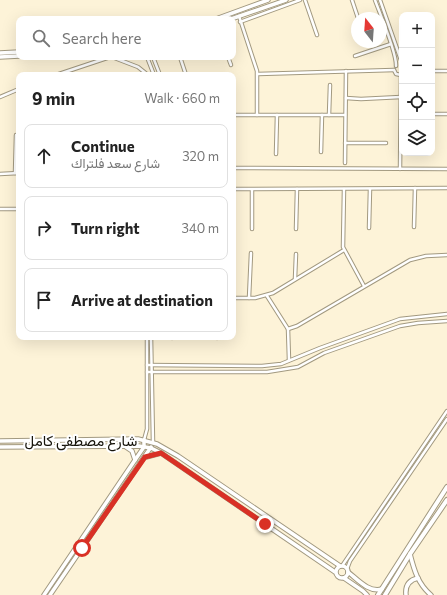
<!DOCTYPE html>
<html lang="en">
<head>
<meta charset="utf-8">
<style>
  :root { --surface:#fff; --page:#f6f6f6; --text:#222; --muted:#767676; --line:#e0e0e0 }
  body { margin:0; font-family:Commissioner,Vazirmatn,sans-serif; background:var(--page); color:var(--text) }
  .controls { position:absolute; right:12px; top:12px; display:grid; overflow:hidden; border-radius:8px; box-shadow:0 4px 16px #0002 }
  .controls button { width:36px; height:36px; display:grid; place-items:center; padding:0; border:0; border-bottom:1px solid var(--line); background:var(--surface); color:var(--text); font:20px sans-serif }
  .compass { position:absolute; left:351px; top:12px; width:36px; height:36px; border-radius:50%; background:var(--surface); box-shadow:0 4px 16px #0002; rotate:343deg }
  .stop { position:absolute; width:12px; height:12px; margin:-9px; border:3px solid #d93025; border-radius:50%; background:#fff }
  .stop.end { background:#d93025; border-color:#fff; box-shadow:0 1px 4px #0008 }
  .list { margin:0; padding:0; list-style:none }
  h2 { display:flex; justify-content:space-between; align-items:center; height:52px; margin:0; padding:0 16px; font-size:17px }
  h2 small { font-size:13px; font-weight:400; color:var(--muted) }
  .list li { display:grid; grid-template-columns:26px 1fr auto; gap:12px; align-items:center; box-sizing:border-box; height:64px; margin:0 8px 8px; padding:0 8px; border:1px solid var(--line); border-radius:8px }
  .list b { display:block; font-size:15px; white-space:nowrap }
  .list p { margin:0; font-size:13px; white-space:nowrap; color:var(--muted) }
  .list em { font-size:13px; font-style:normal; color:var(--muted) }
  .icon { flex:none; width:22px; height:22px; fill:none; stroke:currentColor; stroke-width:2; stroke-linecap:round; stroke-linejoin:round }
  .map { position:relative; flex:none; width:447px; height:595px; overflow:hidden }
  .search { position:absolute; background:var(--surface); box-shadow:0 4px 16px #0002; left:16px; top:16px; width:220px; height:44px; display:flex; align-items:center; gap:10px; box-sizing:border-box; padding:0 14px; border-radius:8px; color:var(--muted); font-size:15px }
  .panel { position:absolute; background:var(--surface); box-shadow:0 4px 16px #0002; left:16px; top:72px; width:220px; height:268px; border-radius:8px }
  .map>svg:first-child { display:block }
</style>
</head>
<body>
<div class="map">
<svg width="447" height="595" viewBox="0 0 447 595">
  <rect width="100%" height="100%" fill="#fdf3d8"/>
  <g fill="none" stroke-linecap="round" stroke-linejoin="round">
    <defs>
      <g id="street">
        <path d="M305,0L317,35"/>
        <path d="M352,0L358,18"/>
        <path d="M375,0C380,14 397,53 396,66"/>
        <path d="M380,0L402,63"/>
        <path d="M239,16L257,71V115"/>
        <path d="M240,22L300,0"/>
        <path d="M355,56L391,44"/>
        <path d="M112,57L138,67L148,75"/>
        <path d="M147,57L154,75"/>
        <path d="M153,57L160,75"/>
        <path d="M180,57L186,75"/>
        <path d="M228,57L231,65"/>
        <path d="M394,70L396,74L401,75"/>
        <path d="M432,71H447"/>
        <path d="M258,74L394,70"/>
        <path d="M56,75L110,57"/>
        <path d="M0,97L19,89"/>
        <path d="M346,98L361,99L401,97"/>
        <path d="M432,114H447"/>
        <path d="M233,115H345"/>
        <path d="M329,115L330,85"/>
        <path d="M345,143H386"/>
        <path d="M321,152L322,115"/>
        <path d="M276,154L277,115"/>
        <path d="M345,163L346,71"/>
        <path d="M233,168L447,169"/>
        <path d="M400,169L401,75"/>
        <path d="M15,173L16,135"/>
        <path d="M0,174L19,173"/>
        <path d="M233,189L447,188"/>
        <path d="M344,189L343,247L364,286"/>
        <path d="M0,209H19"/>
        <path d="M414,227L415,188"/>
        <path d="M369,228L370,189"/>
        <path d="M252,229V190"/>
        <path d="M296,229L297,189"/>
        <path d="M295,279L296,254"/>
        <path d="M267,296L288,329L289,360"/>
        <path d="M233,298H255L273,293L344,250"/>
        <path d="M249,298L251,253"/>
        <path d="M288,329L297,326L410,260L426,256L447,255"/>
        <path d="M151,337L153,442"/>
        <path d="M172,338V337"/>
        <path d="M217,338V337"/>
        <path d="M147,365L262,366L281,364L320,348L400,319L447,314"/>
        <path d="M147,372H267L298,367L324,353L400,326L418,323L447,321"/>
        <path d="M144,440L147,429V337"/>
        <path d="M342,566L447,411"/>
        <path d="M347,569L350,561L447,419"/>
      </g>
      <g id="secondary">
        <path d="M216,19L268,0"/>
        <path d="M231,19L286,0"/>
        <path d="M0,53L19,52"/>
        <path d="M0,57L19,56"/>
        <path d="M0,441L138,439L157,444L178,456L340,566"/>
        <path d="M0,447L139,446L151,448L161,453L335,572"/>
        <path d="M126,447L132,451L135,460"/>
        <path d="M146,457L161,453"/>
        <path d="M410,554C414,570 418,584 431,595"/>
        <circle cx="342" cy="572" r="6"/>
        <path d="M348,572C358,580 369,593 382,589"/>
        <path d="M344,578L363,591L367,595"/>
        <path d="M44,595L135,460L144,447V440"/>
        <path d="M50,595L151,447"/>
        <path d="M406,595C405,586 409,580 418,578"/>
      </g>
      <g id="primary">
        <path d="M378,595L447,487"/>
        <path d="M385,595L410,554L447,500"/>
      </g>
    </defs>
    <!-- street casing -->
    <use href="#street" stroke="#a29980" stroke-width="4.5"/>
    <!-- secondary casing -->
    <use href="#secondary" stroke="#a29980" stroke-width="5.5"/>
    <!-- primary casing -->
    <use href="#primary" stroke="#a29980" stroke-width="6"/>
    <!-- street -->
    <use href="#street" stroke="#fff" stroke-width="2.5"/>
    <!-- secondary -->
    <use href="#secondary" stroke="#fff" stroke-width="3.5"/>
    <!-- primary -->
    <use href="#primary" stroke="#fff" stroke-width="4"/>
  </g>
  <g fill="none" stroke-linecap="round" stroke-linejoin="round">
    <!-- route -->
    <path stroke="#d93025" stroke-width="5" d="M82,548L145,457L161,453L265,524"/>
  </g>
  <g text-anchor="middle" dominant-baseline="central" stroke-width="4" stroke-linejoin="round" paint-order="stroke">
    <!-- street labels -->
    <g font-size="15" fill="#16130a" stroke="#fff">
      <text x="81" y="440">شارع مصطفى كامل</text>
    </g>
  </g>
</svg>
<div class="controls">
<button>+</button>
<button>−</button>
<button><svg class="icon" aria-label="locate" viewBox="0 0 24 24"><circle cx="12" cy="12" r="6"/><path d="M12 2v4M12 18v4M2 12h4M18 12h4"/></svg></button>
<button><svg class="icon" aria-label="layers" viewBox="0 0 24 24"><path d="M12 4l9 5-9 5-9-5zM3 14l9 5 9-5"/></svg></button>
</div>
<svg class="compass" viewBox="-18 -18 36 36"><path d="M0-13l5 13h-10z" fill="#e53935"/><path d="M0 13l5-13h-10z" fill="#767676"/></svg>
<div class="stop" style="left:82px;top:548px"></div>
<div class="stop end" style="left:265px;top:524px"></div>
<div class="search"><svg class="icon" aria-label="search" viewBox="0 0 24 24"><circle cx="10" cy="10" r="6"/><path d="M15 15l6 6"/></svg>Search here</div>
<section class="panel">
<h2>9 min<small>Walk · 660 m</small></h2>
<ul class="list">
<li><svg class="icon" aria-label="ahead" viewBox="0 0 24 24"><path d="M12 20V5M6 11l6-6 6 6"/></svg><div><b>Continue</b><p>شارع سعد فلتراك</p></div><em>320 m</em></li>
<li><svg class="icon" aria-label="right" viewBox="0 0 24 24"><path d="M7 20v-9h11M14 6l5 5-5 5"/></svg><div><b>Turn right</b></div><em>340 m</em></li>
<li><svg class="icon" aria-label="arrive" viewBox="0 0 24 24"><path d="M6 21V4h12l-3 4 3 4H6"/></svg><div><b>Arrive at destination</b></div></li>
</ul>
</section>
</div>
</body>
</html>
